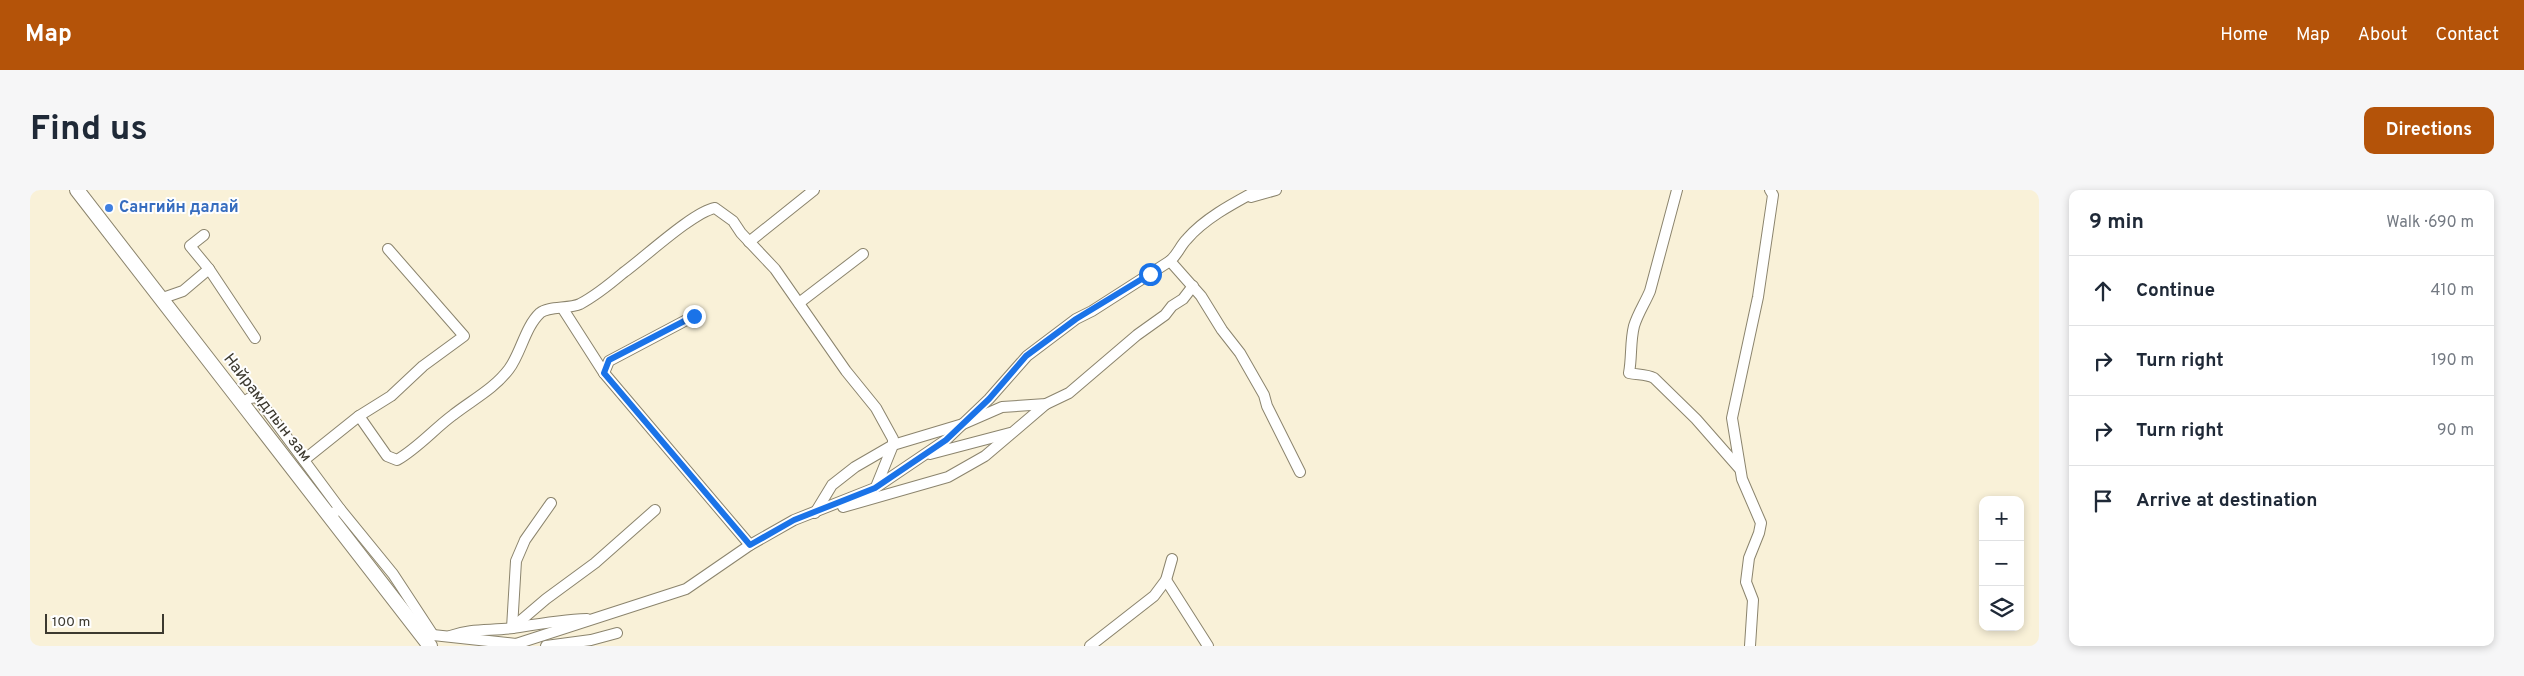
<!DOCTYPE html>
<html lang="en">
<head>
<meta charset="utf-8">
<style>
  :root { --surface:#fff; --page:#f6f6f7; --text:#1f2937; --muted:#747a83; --line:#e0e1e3; --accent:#b45309 }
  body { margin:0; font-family:Overpass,sans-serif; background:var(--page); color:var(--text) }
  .controls { position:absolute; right:15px; bottom:15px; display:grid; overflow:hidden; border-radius:10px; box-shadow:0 2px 8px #0003 }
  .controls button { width:45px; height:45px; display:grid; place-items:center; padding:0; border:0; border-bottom:1px solid var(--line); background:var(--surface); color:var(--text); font:25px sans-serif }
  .scale { position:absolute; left:15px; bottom:12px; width:119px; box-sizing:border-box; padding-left:5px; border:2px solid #3c392f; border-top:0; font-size:14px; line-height:18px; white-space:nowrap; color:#3c392f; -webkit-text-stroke:4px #fefefe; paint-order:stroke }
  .stop { position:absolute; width:15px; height:15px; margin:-11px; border:4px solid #1a73e8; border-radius:50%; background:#fff }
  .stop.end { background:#1a73e8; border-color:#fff; box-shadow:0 1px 5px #0008 }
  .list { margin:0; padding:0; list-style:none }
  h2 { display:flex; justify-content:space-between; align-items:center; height:65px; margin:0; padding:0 20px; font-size:21px }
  h2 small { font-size:16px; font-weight:400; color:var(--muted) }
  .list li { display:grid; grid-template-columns:32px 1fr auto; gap:15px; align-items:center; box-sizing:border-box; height:70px; padding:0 20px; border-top:1px solid var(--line) }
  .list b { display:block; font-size:19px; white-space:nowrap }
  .list em { font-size:16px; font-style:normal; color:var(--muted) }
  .icon { flex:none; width:28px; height:28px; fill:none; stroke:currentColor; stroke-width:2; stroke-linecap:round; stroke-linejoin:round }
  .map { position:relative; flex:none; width:2009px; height:456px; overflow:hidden; border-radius:10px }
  header { display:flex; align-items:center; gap:30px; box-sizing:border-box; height:70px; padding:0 25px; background:var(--accent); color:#fff }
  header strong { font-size:24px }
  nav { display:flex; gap:28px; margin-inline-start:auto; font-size:18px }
  .intro { display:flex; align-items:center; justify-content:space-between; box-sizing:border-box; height:120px; padding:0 30px }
  h1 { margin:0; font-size:35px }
  .button { padding:12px 22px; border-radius:10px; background:var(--accent); color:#fff; font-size:18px; font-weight:700 }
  main { display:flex; gap:30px; padding:0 30px }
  aside { flex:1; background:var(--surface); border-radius:10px; box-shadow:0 2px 8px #0003 }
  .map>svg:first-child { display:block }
</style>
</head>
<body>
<header>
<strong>Map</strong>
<nav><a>Home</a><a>Map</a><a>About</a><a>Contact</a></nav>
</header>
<div class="intro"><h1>Find us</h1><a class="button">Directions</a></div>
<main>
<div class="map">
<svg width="2009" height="456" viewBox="0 0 2009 456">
  <rect width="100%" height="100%" fill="#f9f1d8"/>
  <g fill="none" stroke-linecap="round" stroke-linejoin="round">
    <defs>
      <g id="street">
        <path d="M1647,0L1620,101C1615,113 1608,123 1604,136C1600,152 1602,167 1599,183C1608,185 1616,184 1624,188L1666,229L1709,278"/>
        <path d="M1221,7L1246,0"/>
        <path d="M174,45L160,56L179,79L225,148"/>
        <path d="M719,52L784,0"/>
        <path d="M1140,71L1171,106L1192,140L1210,163L1234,205L1237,216L1270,282"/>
        <path d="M130,109L153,101L179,79"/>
        <path d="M769,113L833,64"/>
        <path d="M533,119L574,183L720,355"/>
        <path d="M574,183L579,171L664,126"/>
        <path d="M211,214L220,208L227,207L310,319L298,326"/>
        <path d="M329,226L357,266L367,270C388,258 404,239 423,225C442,210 464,199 479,179C491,163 495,137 510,123C518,116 539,119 550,114C565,106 580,94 593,83C614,68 663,22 685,18L703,31L711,43L745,79L816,181L846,218L863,249V255L846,297"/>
        <path d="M900,264L980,243"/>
        <path d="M274,270L329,226L361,206L393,176L434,146L358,59"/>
        <path d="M813,317L918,287L955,266L1016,214"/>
        <path d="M310,319L363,384L403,445"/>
        <path d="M785,323L802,295L825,277L863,255L933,234L972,217L1016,214L1039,203L1107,145L1135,125L1142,116L1153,109L1163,96"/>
        <path d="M1136,390L1178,456"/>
        <path d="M482,438L516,409L565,373L625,320"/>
        <path d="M482,438L486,371L495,350L521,313"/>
        <path d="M393,446L403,445L486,454L656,399L720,355L764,330L845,298L916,250L959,209L997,166L1046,129L1062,121L1140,71C1148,64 1150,56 1157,49C1175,28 1204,13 1228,0"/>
        <path d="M420,446C441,438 461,441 483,438C508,434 531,430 557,429"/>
        <path d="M516,456L561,450L587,443"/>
        <path d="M1060,456L1124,406L1136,390L1142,369"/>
        <path d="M1720,456L1723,410L1716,392L1719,368L1729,343L1731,333L1712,289L1702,228L1728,107L1743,5L1740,0"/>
      </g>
      <path id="secondary" d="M47,0L400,456"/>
    </defs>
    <!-- street casing -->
    <use href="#street" stroke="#8b846d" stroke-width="12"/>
    <!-- secondary casing -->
    <use href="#secondary" stroke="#8b846d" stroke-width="16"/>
    <!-- street -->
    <use href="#street" stroke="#fff" stroke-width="10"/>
    <!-- secondary -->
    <use href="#secondary" stroke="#fff" stroke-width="14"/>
  </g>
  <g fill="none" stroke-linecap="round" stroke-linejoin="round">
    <!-- route -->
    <path stroke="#1a73e8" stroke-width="6" d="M664,126L579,170L574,183L720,355L764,330L845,298L916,250L959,209L996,166L1046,129L1120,84"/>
  </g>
  <!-- markers -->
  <circle fill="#3f7fe0" stroke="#fefefe" stroke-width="2" cx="79" cy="18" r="5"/>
  <g text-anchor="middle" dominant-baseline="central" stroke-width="4" stroke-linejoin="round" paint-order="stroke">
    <!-- shop labels -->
    <g font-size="16" font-weight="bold" fill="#366cbe" stroke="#fefefe" text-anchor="start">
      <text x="89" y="18">Сангийн далай</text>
    </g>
    <!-- street labels -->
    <g font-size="16" fill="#3c392f" stroke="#fefefe">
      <text transform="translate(237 218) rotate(52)">Найрамдлын зам</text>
    </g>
  </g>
</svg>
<div class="controls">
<button>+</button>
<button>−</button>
<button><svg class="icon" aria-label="layers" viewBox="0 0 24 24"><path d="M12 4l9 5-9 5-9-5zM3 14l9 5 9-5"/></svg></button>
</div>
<div class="scale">100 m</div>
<div class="stop" style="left:1120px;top:84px"></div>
<div class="stop end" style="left:664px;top:126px"></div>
</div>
<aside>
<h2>9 min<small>Walk · 690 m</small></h2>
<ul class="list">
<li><svg class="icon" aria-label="ahead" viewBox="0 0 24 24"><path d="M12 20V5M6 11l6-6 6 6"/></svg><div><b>Continue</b></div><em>410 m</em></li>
<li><svg class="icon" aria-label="right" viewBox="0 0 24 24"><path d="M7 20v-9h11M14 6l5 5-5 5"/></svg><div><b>Turn right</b></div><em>190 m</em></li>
<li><svg class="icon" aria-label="right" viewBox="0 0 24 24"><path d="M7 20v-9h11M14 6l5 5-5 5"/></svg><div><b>Turn right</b></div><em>90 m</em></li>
<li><svg class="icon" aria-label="arrive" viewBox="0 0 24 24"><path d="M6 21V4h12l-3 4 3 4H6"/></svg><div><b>Arrive at destination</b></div></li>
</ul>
</aside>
</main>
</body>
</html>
